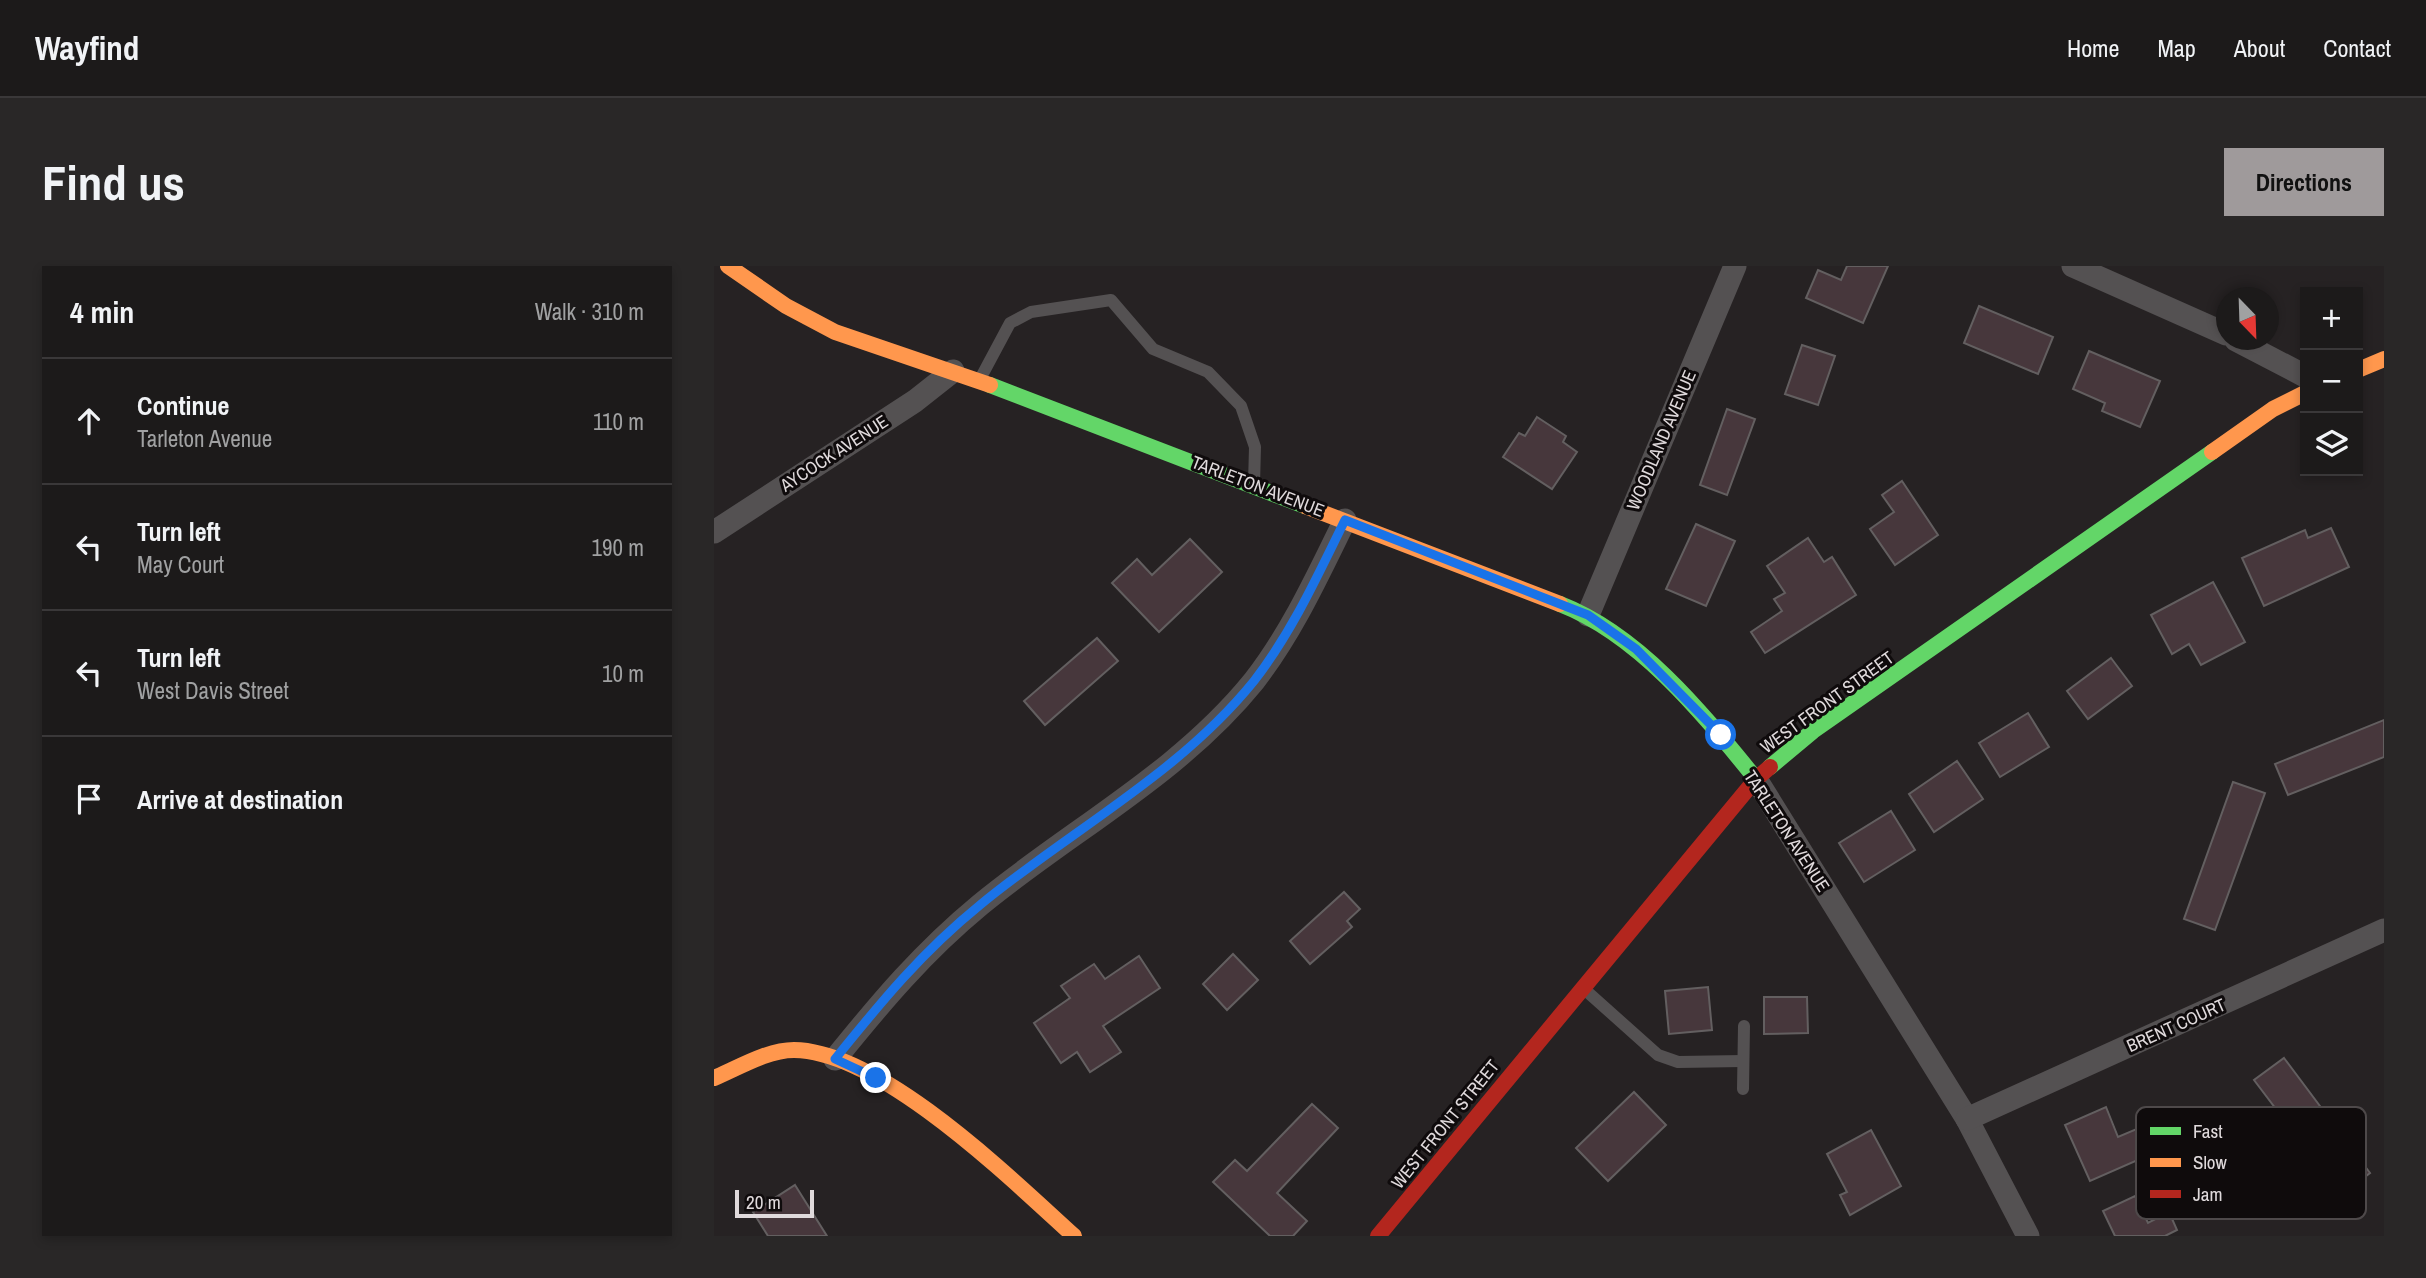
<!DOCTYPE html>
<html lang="en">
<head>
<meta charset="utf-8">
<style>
  :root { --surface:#1c1a1a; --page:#292727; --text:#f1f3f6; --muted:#a0a1a2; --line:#3a3839; --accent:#9f9a9b }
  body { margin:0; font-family:"Archivo Narrow",sans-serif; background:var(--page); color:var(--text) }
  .controls { position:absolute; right:21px; top:21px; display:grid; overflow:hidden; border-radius:0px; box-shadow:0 4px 10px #0003 }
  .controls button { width:63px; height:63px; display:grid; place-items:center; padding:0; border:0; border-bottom:2px solid var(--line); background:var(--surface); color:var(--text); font:35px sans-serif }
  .compass { position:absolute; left:1502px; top:21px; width:63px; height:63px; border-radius:50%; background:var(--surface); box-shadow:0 4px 10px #0003; rotate:157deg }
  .scale { position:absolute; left:21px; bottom:18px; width:79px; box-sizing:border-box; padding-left:7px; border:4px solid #e0dadc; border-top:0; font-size:19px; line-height:24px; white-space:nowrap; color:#e0dadc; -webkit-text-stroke:5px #0f0b0c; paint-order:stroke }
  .stop { position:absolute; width:21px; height:21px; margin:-16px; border:5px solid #1a73e8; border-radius:50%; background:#fff }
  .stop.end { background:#1a73e8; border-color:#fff; box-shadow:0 2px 7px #0008 }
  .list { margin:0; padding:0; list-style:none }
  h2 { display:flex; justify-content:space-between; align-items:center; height:91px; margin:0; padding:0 28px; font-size:30px }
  h2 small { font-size:23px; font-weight:400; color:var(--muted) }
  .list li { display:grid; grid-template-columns:46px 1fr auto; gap:21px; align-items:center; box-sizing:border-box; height:126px; padding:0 28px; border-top:2px solid var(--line) }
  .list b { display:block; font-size:26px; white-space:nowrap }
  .list p { margin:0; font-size:23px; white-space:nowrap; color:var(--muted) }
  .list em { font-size:23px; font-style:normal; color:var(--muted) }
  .icon { flex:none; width:38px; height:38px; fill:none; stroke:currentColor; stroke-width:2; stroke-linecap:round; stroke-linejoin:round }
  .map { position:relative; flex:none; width:1670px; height:970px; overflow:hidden; border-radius:0px }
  header { display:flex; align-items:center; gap:42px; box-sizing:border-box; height:98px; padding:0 35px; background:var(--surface); border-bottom:2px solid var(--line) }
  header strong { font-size:33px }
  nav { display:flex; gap:38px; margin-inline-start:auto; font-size:24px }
  .intro { display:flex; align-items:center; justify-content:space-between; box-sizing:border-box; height:168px; padding:0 42px }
  h1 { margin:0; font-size:49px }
  .button { padding:18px 32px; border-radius:0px; background:var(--accent); color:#111; font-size:24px; font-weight:700 }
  main { display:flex; gap:42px; padding:0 42px }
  aside { flex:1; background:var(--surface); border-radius:0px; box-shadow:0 4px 10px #0003 }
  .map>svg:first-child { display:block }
</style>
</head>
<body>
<header>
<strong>Wayfind</strong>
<nav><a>Home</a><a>Map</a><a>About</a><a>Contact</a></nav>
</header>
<div class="intro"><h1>Find us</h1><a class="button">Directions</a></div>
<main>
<aside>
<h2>4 min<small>Walk · 310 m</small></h2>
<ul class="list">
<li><svg class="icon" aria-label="ahead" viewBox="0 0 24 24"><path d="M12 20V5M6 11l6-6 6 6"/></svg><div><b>Continue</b><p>Tarleton Avenue</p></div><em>110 m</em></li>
<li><svg class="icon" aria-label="left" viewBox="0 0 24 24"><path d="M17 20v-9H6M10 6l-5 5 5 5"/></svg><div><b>Turn left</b><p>May Court</p></div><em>190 m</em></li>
<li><svg class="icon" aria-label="left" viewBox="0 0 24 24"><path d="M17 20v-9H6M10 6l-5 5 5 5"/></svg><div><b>Turn left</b><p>West Davis Street</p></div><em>10 m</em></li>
<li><svg class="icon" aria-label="arrive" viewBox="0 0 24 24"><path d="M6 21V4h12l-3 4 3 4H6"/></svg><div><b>Arrive at destination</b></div></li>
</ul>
</aside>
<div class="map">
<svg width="1670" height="970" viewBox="0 0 1670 970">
  <rect width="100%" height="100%" fill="#262223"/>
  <!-- building -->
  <g fill="#47373c" stroke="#635f60" stroke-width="2">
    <path d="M1133,0H1174L1149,57L1092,32L1104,4L1127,14Z"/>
    <path d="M1265,40L1339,71L1324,108L1250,77Z"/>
    <path d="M1088,79L1121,90L1104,139L1071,128Z"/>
    <path d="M1375,85L1446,115L1426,161L1388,145L1391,137L1359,123Z"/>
    <path d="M1013,143L1041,153L1013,229L986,219Z"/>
    <path d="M823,151L852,170L849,176L863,186L838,223L789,191L805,167L811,170Z"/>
    <path d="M1188,215L1224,269L1181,299L1156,263L1180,246L1168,229Z"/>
    <path d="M982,258L1021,275L992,340L952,323Z"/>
    <path d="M1617,262L1635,301L1550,340L1528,292L1591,264L1594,272Z"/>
    <path d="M1094,272L1110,296L1118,291L1142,329L1051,387L1037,366L1068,345L1060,333L1071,327L1053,300Z"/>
    <path d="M476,273L508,306L445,366L398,317L423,293L438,309Z"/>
    <path d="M1499,316L1531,376L1487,399L1475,378L1458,388L1437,349Z"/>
    <path d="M383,372L404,395L331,459L310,435Z"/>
    <path d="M1397,392L1418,420L1374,453L1353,425Z"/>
    <path d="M1314,447L1335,481L1286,511L1265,477Z"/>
    <path d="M1670,454V491L1574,529L1561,498Z"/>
    <path d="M1243,495L1269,533L1220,566L1195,528Z"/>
    <path d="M1519,516L1551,527L1501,664L1470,653Z"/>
    <path d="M1177,545L1201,584L1150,616L1125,577Z"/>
    <path d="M630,626L646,643L633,655L638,661L596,698L576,675Z"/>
    <path d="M519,688L544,714L513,744L489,718Z"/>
    <path d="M425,690L446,722L389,760L407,786L376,806L363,786L347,797L320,757L356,732L347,720L380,698L391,713Z"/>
    <path d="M994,721L998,764L955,768L951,725Z"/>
    <path d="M1050,731H1093L1094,767L1050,768Z"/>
    <path d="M1570,792L1656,907L1627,929L1540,814Z"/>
    <path d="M920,826L952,859L894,915L862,882Z"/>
    <path d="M598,838L624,862L563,927L593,955L579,970H556L499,916L521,894L533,905Z"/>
    <path d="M1392,841L1404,871L1463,846L1474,872L1376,915L1351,859Z"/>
    <path d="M1157,864L1187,920L1136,949L1126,929L1133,926L1113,888Z"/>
    <path d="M81,919L113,970H54L39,946Z"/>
    <path d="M1421,930L1434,957L1455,946L1463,964L1451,970H1401L1389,945Z"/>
  </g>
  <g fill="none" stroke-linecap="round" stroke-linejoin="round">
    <!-- lane -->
    <g stroke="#545152" stroke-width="12">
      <path d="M265,115L296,57L317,46L397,34L439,83L494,106L527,140L541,181L540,218"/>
      <path d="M869,722L944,789L964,796L1029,795"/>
      <path d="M1029,823L1030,760"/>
    </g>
    <!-- street -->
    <g stroke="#545152" stroke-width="23">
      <path d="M1359,0L1512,68"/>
      <path d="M1522,74L1591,110"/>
      <path d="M0,266L201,135L239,105"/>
      <path d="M874,349L1021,0"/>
      <path d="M1042,513L1253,853L1314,970"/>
      <path d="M121,793C167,736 209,686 266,639C357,564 465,508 540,415C578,366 604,309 631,254"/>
      <path d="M1253,853L1670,664"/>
    </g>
    <!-- fast -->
    <g stroke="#63d668" stroke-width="16">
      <path d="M276,119L591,240"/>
      <path d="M846,338C926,369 989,448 1042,513"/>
      <path d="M1056,501L1099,465L1498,186"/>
    </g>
    <!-- slow -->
    <g stroke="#ff974d" stroke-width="16">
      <path d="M14,0L72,40L121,66L276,119"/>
      <path d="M1644,104L1670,93"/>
      <path d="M1498,186L1559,143L1591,127"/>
      <path d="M591,240L846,338"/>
      <path d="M0,812C24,802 53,784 80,784C167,785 297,913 360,970"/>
    </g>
    <!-- jam -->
    <path stroke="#b3261e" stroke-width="16" d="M664,970L1042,513L1056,501"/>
  </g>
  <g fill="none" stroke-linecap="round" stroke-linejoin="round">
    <!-- route -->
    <path stroke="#1a73e8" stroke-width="9" d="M162,812L121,793C167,736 208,686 266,639C357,564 465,508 540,415C578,366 604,309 631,254L874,349L922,383L1007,469"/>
  </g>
  <g text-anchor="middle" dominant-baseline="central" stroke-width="6" stroke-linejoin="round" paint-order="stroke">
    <!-- street labels -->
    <g font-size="18" fill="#e0dadc" stroke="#0f0b0c">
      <text transform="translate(947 174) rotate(-67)">WOODLAND AVENUE</text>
      <text transform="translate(120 187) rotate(-33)">AYCOCK AVENUE</text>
      <text transform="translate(544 220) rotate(21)">TARLETON AVENUE</text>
      <text transform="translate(1113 436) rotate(-36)">WEST FRONT STREET</text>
      <text transform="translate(1073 565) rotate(57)">TARLETON AVENUE</text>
      <text transform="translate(1462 759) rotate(-24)">BRENT COURT</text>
      <text transform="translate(731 858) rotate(-51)">WEST FRONT STREET</text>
    </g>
  </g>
  <!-- legend -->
  <rect x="1422" y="841" width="230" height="112" rx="10" fill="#0f0b0c" stroke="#4e494a" stroke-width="2"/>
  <rect x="1436" y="861" width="31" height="8" fill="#63d668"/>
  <rect x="1436" y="892" width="31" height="9" fill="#ff974d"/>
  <rect x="1436" y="924" width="31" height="8" fill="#b3261e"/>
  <g font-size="19" fill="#e0dadc">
    <text x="1479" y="872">Fast</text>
    <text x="1479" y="903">Slow</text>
    <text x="1479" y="935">Jam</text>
  </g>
</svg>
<div class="controls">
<button>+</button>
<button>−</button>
<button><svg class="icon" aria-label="layers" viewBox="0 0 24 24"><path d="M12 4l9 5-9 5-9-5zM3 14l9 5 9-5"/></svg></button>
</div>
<svg class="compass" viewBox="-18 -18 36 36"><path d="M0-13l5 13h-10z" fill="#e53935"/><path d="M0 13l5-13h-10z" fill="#a0a1a2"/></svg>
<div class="scale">20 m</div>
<div class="stop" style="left:1007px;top:469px"></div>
<div class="stop end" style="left:162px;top:812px"></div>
</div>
</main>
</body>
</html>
